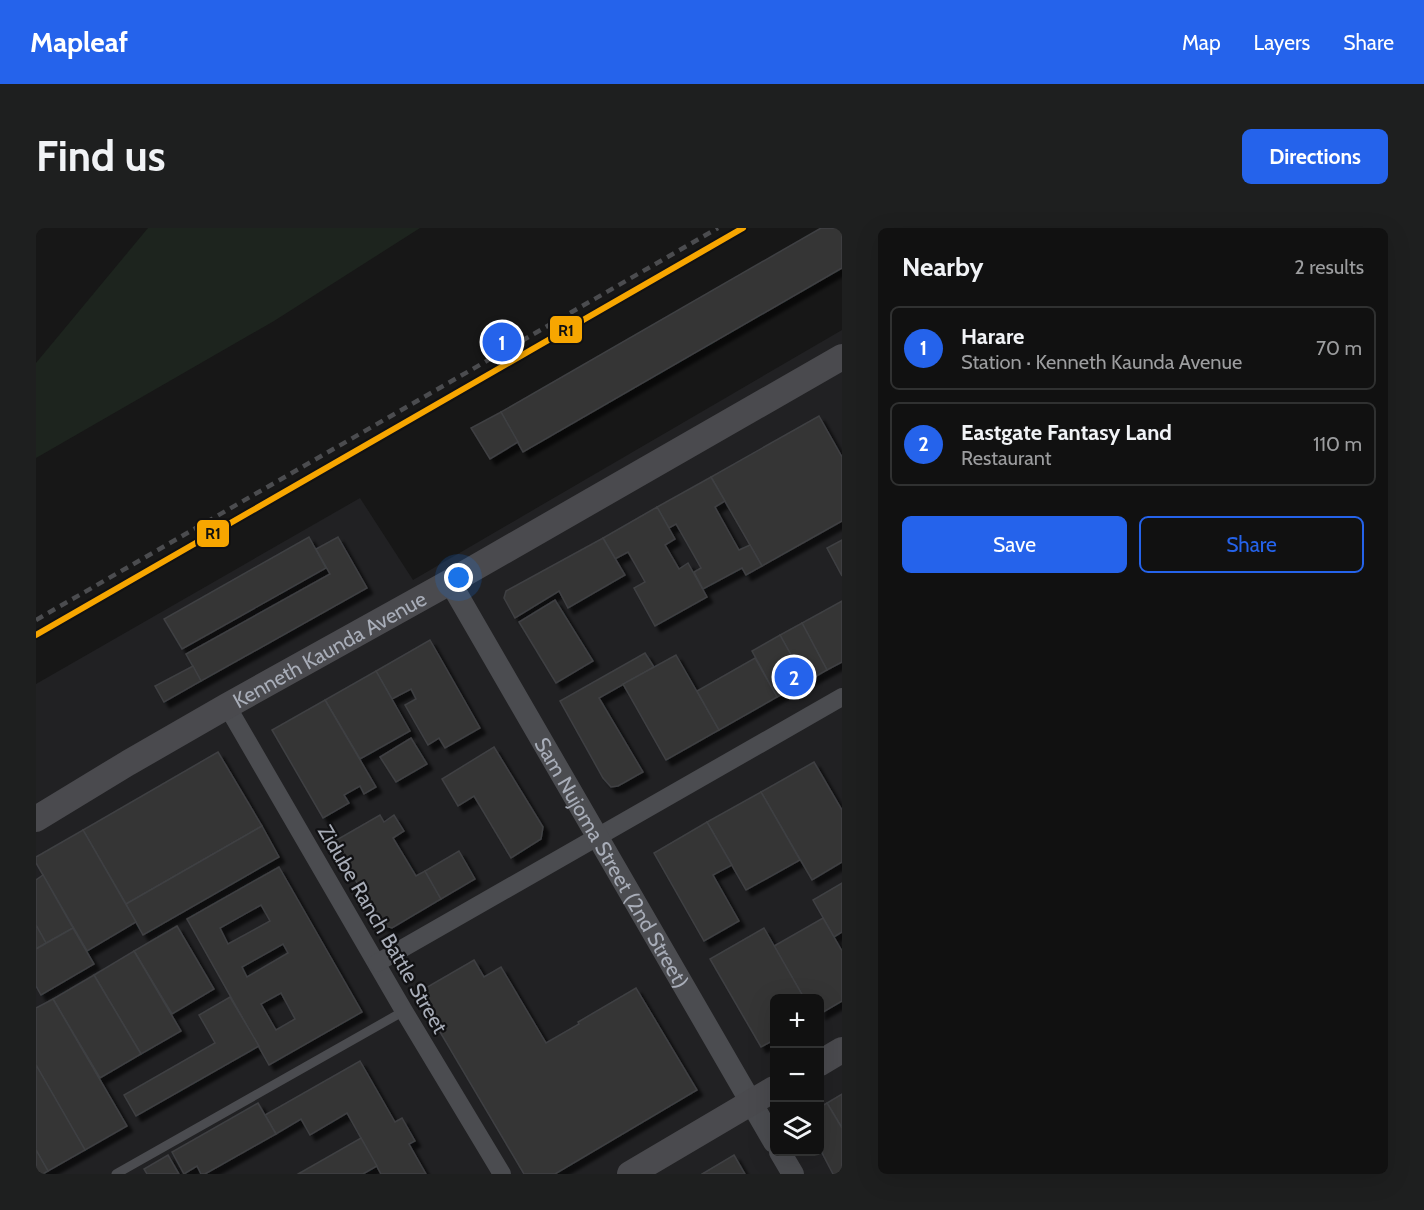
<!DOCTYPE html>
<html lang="en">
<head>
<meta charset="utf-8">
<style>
  :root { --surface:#111; --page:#1e1f1f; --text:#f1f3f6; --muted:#9c9d9f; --line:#303131; --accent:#2563eb }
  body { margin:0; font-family:Cabin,sans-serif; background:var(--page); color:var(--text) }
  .controls { position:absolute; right:18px; bottom:18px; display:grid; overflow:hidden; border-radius:9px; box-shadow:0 6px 24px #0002 }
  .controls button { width:54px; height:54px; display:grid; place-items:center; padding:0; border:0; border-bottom:2px solid var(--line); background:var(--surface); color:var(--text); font:30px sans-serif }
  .you { position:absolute; left:423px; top:350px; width:21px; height:21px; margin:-15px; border:4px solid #fff; border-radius:50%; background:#1a73e8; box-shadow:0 0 0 9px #1a73e833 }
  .badge { display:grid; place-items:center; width:39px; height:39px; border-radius:50%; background:var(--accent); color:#fff; font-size:20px; font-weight:700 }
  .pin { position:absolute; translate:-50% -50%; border:3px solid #fff; box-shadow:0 2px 6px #0006 }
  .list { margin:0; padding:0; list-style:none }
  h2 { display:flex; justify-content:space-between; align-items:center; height:78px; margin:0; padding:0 24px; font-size:26px }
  h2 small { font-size:20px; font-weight:400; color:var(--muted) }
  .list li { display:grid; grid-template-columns:39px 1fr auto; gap:18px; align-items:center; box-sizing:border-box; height:84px; margin:0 12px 12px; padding:0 12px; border:2px solid var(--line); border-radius:9px }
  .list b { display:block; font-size:22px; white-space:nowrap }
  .list p { margin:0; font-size:20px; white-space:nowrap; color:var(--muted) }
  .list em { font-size:20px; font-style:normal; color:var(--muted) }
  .actions { display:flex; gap:12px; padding:18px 24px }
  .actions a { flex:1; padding:14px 0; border:2px solid var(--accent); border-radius:9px; text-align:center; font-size:21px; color:var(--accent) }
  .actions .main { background:var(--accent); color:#fff }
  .icon { flex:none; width:33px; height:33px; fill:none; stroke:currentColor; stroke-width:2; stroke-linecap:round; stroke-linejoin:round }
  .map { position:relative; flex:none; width:806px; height:946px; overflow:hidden; border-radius:9px }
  header { display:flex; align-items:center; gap:36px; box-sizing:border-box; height:84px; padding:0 30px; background:var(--accent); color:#fff }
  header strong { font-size:28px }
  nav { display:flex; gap:33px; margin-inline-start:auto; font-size:21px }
  .intro { display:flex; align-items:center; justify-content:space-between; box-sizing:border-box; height:144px; padding:0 36px }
  h1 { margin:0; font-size:42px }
  .button { padding:15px 27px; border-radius:9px; background:var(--accent); color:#fff; font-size:21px; font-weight:700 }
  main { display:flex; gap:36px; padding:0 36px }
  aside { flex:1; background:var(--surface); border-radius:9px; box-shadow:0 6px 24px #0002 }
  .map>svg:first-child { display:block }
</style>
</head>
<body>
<header>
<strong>Mapleaf</strong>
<nav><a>Map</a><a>Layers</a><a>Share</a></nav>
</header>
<div class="intro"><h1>Find us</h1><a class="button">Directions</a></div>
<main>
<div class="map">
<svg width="806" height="946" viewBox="0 0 806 946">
  <defs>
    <filter id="shadow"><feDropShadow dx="5.5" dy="5.5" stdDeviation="1.5" flood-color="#0009"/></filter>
  </defs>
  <rect width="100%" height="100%" fill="#171717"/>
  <!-- built -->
  <path fill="#212123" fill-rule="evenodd" d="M806,102V946H0V456L324,270L377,352ZM738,770H784V924H738Z"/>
  <!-- green -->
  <path fill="#1d241e" d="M112,0H384L238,93L0,230V135Z"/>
  <!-- building -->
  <g fill="#353536" stroke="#3f4043" stroke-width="1.5" fill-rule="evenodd" filter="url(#shadow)">
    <path d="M785,0H806V40L487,224L465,184Z"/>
    <path d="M465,184L482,214L454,231L435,200Z"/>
    <path d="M783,188L806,229V293L726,338L675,249Z"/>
    <path d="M675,249L689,273L679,279L703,322L714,317L726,338L710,347L706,340L667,361L658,344L665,340L640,296L633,300L621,279Z"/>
    <path d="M621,279L639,311L629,317L643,341L652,335L671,369L619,398L598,360L609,354L592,324L579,331L567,310Z"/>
    <path d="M273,309L290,340L146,421L128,391Z"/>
    <path d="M302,309L331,360L165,453L150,426L294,346L280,321Z"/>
    <path d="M567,310L589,347L532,380L523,363L479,390L468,370L470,363Z"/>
    <path d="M806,312V348L791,320Z"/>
    <path d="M519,372L557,433L520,455L483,394Z"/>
    <path d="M806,373V434L791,442L766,395Z"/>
    <path d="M766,395L791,442L770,454L744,407Z"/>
    <path d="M744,407L770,454L741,469L716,423Z"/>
    <path d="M394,412L444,500L409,520L403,510L392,517L369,477L380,471L375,461L356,471L340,443Z"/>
    <path d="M609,425L618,439L563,470L607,544L582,558L575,559L567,550L524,473Z"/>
    <path d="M640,427L683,502L630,532L587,456Z"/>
    <path d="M719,430L741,469L683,502L661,463Z"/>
    <path d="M157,438L165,453L128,474L119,458Z"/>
    <path d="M340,443L374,503L324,531L289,472Z"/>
    <path d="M289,472L340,559L328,566L324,558L308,567L313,575L287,590L236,502Z"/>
    <path d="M375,510L391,536L360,554L344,529Z"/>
    <path d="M458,519L507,599L505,611L475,630L438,568L422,578L406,551Z"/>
    <path d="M182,524L226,598L90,676L47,602Z"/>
    <path d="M778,534L806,582V634L776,652L725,564Z"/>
    <path d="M725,564L764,632L710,662L671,594Z"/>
    <path d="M344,587L348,594L358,587L368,603L357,610L380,648L389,643L405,671L356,700L346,697L297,614Z"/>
    <path d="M671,594L696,637L677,647L703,693L668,713L618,625Z"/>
    <path d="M226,598L243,629L107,707L90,676Z"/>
    <path d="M47,602L100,694L51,723L0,635V629Z"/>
    <path d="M423,623L439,651L405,671L389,643Z"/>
    <path d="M243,639L326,784L233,837L151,691ZM225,677L234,693L192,716L184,700ZM247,716L252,725L211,749L206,739ZM245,765L259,791L240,802L225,776Z"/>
    <path d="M7,647L37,700L10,715L0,697V652Z"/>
    <path d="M806,655V704L798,709L777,672Z"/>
    <path d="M787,690L806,723V773L784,786V770H768L738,718Z"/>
    <path d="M0,697L10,715L0,721Z"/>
    <path d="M141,698L178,761L136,786L98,723Z"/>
    <path d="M37,700L58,736L5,767L0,758V721Z"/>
    <path d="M728,700L768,770H738V812L725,819L674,731Z"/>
    <path d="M98,723L145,803L105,826L58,747Z"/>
    <path d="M438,732L448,749L465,739L510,815L543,796L542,794L600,760L661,862L519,946H488L381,765Z"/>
    <path d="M58,747L105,826L64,850L17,771Z"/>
    <path d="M194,769L223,818L100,888L88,867L179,815L163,787Z"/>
    <path d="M17,771L91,898L49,922L0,837V780Z"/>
    <path d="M324,833L359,894L366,890L379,913L373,916L390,946H345L311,885L274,907L265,891L240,906L229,887Z"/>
    <path d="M0,837L49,922L12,943L0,922Z"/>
    <path d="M806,866V900L791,875Z"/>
    <path d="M222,875L240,906L169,946H165L161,938L148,946L136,924Z"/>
    <path d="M791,875L806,900V946H797L784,921V879Z"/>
    <path d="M325,910L341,938L327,946H262Z"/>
    <path d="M0,922L12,943L7,946H0Z"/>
    <path d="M132,927L143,946H111L108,941Z"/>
    <path d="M698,927L709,946H666Z"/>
  </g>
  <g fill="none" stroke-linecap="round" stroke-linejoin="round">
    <!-- service -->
    <path stroke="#4b4c50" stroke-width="9" d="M80,946L368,783"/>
    <!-- minor -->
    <g stroke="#4b4c50" stroke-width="18">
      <path d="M191,478L368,783L466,946"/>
      <path d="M341,735L806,469"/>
    </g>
    <!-- tertiary -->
    <g stroke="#4b4c50" stroke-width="22">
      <path id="s1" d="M414,354L738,914"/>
      <path d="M744,924L757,946"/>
    </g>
    <!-- secondary -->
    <g stroke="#4a4a4e" stroke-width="26">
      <path id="s2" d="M0,591L92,535L191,478L414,354L806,129"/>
      <path d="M784,835L806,822"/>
      <path d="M594,946L738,861"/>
    </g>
    <!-- rail -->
    <path stroke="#4b4c4f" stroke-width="4.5" stroke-dasharray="8 6" stroke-linecap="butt" d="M0,392L682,0"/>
    <defs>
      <path id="rail-1" d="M0,407L707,0"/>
    </defs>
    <!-- rail-1 casing -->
    <use href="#rail-1" stroke="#111113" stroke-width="10"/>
    <!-- rail-1 -->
    <use href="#rail-1" stroke="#f7a600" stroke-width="6"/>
  </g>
  <g text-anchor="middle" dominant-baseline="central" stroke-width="4.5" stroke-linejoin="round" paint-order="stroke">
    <!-- street labels -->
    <g font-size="21" fill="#a8adb8" stroke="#111113">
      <text stroke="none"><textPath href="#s2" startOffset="339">Kenneth Kaunda Avenue</textPath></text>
      <text stroke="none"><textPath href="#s1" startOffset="324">Sam Nujoma Street (2nd Street)</textPath></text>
      <text transform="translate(347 701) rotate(60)">Zidube Ranch Battle Street</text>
    </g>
  </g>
  <g stroke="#111113" stroke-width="2">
    <rect x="513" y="87" width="34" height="29" rx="6" fill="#f7a600"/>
    <rect x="160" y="291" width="34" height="29" rx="6" fill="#f7a600"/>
  </g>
  <g font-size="16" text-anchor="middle" font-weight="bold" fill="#111">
    <text x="530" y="108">R1</text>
    <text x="177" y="311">R1</text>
  </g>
</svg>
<div class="controls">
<button>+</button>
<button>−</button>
<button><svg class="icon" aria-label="layers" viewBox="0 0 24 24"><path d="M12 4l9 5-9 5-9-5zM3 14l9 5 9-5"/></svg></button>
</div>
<div class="you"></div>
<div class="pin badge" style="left:466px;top:114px">1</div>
<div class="pin badge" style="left:758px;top:449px">2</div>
</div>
<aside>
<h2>Nearby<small>2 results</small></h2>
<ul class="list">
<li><span class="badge">1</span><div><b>Harare</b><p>Station · Kenneth Kaunda Avenue</p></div><em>70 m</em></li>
<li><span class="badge">2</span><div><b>Eastgate Fantasy Land</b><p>Restaurant</p></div><em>110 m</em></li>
</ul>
<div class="actions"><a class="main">Save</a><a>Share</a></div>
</aside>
</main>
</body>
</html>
